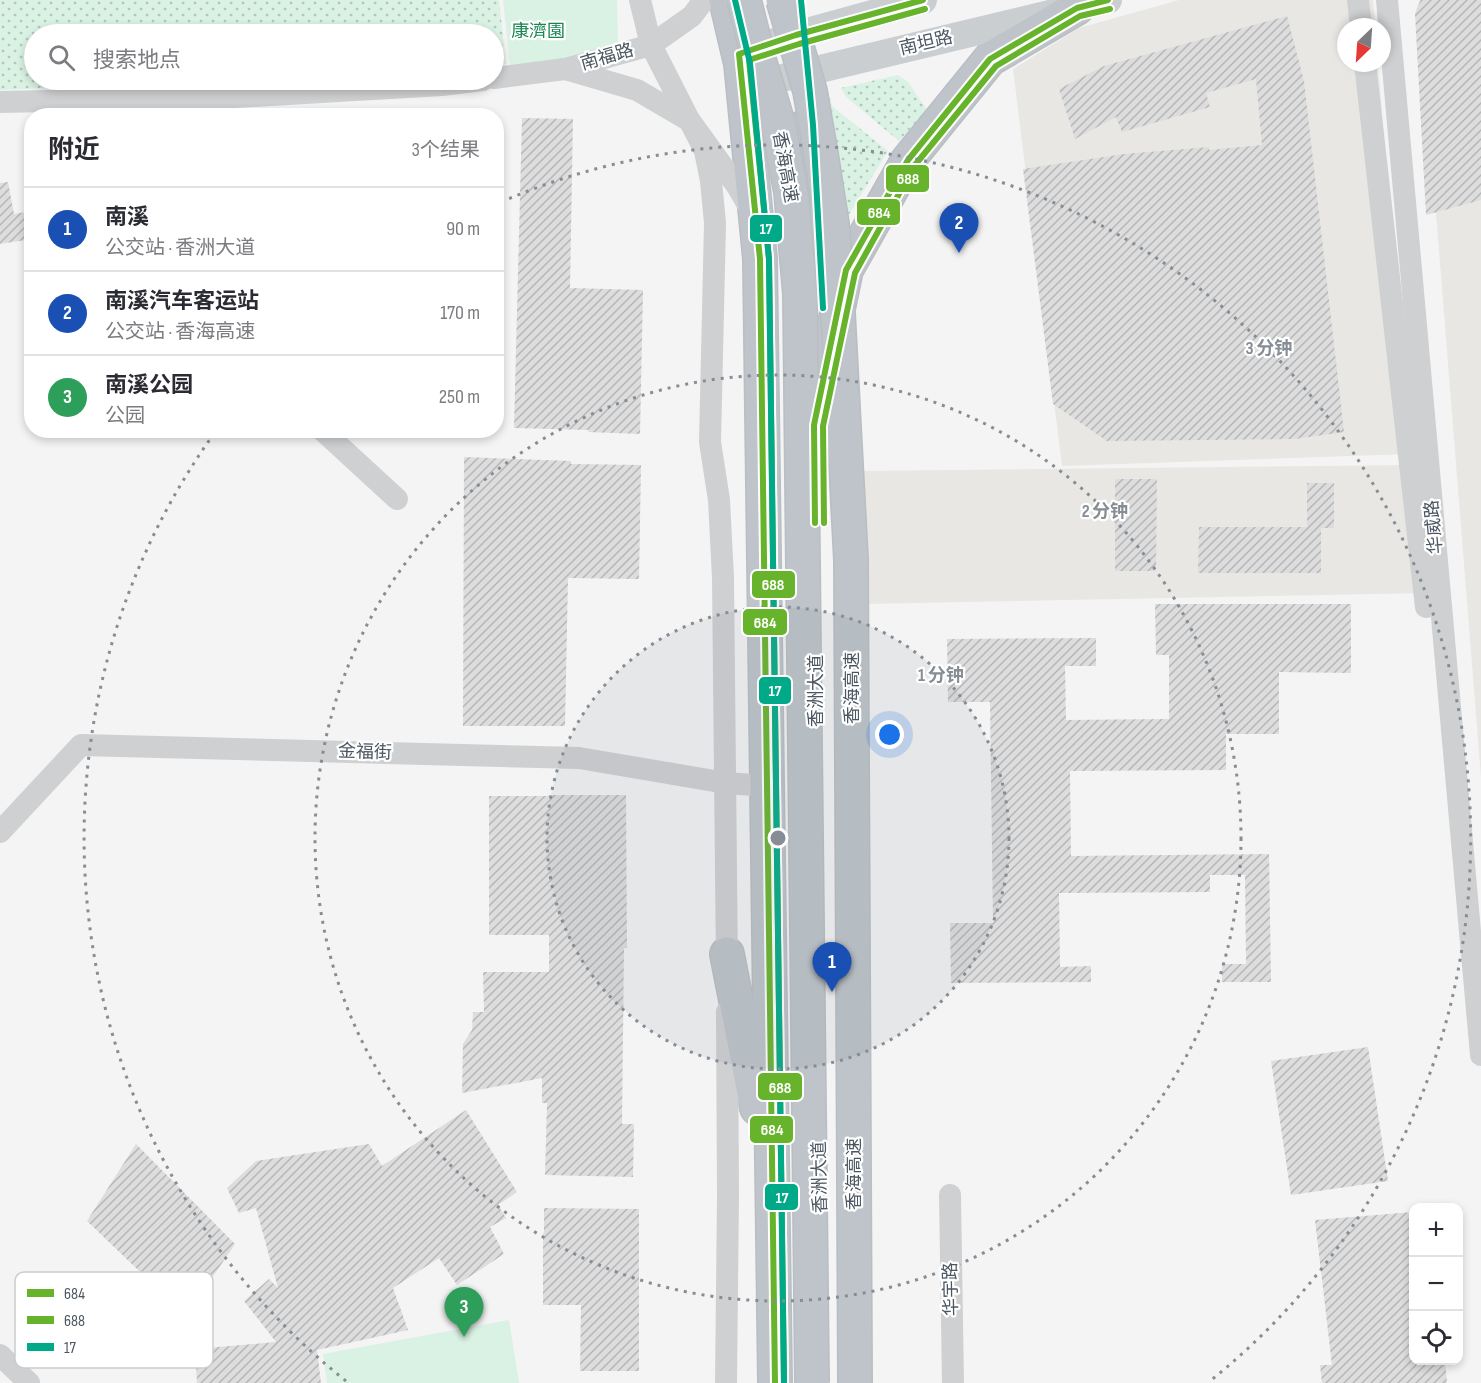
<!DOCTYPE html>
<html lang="zh">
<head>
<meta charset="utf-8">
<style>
  :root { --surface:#fff; --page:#f7f7f7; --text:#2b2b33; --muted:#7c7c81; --line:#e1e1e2; --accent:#7c3aed }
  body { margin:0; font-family:"Sofia Sans Condensed","Noto Sans SC",sans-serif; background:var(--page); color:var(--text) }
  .controls { position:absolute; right:18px; bottom:18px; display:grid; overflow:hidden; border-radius:12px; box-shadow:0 3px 9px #0003 }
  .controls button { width:54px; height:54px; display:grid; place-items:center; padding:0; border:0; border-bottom:2px solid var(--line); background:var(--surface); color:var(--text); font:30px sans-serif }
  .compass { position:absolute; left:1337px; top:18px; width:54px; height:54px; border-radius:50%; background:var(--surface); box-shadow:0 3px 9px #0003; rotate:205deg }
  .you { position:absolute; left:890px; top:735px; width:21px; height:21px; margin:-15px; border:4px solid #fff; border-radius:50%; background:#1a73e8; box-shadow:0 0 0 9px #1a73e833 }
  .badge { display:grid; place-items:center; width:39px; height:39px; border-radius:50%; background:var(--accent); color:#fff; font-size:20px; font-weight:700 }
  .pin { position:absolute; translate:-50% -50px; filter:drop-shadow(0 2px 3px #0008) }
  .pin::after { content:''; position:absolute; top:32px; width:21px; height:18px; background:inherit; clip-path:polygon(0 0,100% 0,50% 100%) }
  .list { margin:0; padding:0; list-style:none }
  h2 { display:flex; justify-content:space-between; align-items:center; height:78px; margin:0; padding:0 24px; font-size:26px }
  h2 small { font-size:20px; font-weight:400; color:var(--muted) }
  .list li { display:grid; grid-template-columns:39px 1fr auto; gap:18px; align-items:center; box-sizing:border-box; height:84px; padding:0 24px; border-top:2px solid var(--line) }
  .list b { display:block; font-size:22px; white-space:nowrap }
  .list p { margin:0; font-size:20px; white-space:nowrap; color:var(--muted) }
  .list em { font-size:20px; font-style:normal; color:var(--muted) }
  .icon { flex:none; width:33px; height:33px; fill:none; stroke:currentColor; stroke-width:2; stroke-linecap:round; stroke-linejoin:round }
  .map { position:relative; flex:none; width:1481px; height:1383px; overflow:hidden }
  .search { position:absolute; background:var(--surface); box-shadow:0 3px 9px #0003; left:24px; top:24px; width:480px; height:66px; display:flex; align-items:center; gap:15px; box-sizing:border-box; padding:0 21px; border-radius:33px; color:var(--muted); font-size:22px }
  .panel { position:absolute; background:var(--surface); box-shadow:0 3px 9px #0003; left:24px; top:108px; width:480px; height:330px; border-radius:24px }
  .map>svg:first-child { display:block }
</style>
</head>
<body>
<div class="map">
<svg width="1481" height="1383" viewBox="0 0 1481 1383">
  <defs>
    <pattern id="grass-dots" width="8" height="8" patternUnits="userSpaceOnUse" patternTransform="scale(1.5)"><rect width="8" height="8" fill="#d9f2e3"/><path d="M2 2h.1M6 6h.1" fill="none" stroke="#b2c7bb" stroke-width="1.8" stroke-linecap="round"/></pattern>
    <pattern id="building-hatch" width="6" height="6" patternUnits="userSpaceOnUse" patternTransform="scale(1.5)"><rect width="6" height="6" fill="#ddddde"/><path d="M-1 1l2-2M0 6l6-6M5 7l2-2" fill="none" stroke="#b5b6b7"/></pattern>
  </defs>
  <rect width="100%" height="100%" fill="#f4f4f4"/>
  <!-- commercial -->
  <g fill="#e8e7e3">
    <path d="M1179,0H1373L1375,27H1346V63H1378L1409,454L1062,466L1013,69L1079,28Z"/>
    <path d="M1419,0H1481V777Z"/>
    <path d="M1416,465L1428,593L864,604L862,471Z"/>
  </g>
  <!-- grass -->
  <g fill="url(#grass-dots)">
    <path d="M0,0H499L506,64L494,65V34H34V80H249L0,90Z"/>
    <path d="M898,75L908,82L927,110L899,141L846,97L841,88Z"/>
    <path d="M828,90L832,106L888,151L851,211L838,235L822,94Z"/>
  </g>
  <!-- park -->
  <g fill="#d9f2e3">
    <path d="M503,0H617L618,44L562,61L510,65Z"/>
    <path d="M509,1320L519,1383H327L323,1354Z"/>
  </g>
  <!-- building -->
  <g fill="url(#building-hatch)">
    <path d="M1421,0H1481V200L1426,215L1415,14L1418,5Z"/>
    <path d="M1287,16L1304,81L1344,432L1295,439L1107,441L1053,404L1023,169L1124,154L1209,147V150L1262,145L1256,79L1206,93L1210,107L1122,132L1116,117L1075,139L1059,89L1104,66Z"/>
    <path d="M522,118L573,119L570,288L643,290L640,434L588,432L589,430L514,428Z"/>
    <path d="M8,182L14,214L32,211V239L0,244V183Z"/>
    <path d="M464,457L571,461V464L641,465L639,579L568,578L565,726H463Z"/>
    <path d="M1115,479H1157L1156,571H1115Z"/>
    <path d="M1307,483H1334V528H1321V573H1198L1199,527H1307Z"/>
    <path d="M1155,604H1351V673L1279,672V734H1226V770L1070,771L1071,856L1269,854L1271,982H1222V964H1246L1245,875H1210V892L1059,893L1060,967L1091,966V982L951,983L950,923H993L990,702H948L947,639L1096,638V666H1065L1066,720L1169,719V655H1156Z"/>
    <path d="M548,795H626L627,948H624L622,1124H634L633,1177L545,1175L547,1103H542V1078L462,1093L463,1044L472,1030L473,1012H484L483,972H549V935H489V796H548Z"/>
    <path d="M1368,1047L1388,1181L1291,1195L1271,1061Z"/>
    <path d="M466,1110L517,1192L498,1205L506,1218L490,1227L504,1254L457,1285L439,1258L393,1288L408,1330L317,1350L321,1383H197L195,1349L276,1342L244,1301L269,1279L278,1288L256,1208L239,1213L227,1188L256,1161L369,1144L382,1166Z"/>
    <path d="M136,1144L235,1244L186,1316L87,1221Z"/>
    <path d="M544,1208L639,1209V1371H580L581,1305H543V1232L544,1234Z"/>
    <path d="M1413,1212V1360H1445L1447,1383H1322L1320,1365H1332L1315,1220Z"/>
  </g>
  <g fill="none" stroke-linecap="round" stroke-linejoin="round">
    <defs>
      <g id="highway">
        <path d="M726,0L741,64L760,259L775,1383"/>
        <path d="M804,127L812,258"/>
        <path d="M814,425L846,270L908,160L990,59L1077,8"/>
        <path d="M727,954L757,1108"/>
      </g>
    </defs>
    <!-- highway casing -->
    <use href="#highway" stroke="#b9bec3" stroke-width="36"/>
    <!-- minor -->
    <g stroke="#ced0d2" stroke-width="22">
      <path d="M640,0L651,45L705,151L711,181L715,223L710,442L719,500L723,578L727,967"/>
      <path d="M1358,0L1361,27"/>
      <path d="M1387,0L1481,1055"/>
      <path d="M1365,63L1426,607"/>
      <path d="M565,69L637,90L690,121L737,186L751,210"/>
      <path d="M494,78L565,69L651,45L692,16L704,0"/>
      <path d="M0,102L235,97L442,85L483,80"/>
      <path d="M322,430L397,499"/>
      <path d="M0,832L81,745L579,758L726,783L767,786"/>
      <path d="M950,1195L953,1383"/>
      <path d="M0,1355L29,1383"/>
      <path d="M726,1383L728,1195L727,1012"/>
    </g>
    <!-- major -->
    <g stroke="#caced1" stroke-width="28">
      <path d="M739,54L796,35L923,0"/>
      <path d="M745,87L1108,0"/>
    </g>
    <!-- highway -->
    <use href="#highway" stroke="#bec4c9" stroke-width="33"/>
    <defs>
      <g id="highway-bridge">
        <path d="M744,0L759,60L778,123L791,192L800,294L812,1383"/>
        <path d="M783,0L810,91L821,154L832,224L835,256L851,560L855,1383"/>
      </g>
    </defs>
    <!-- highway-bridge casing -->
    <use href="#highway-bridge" stroke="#b9bec3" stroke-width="36" stroke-linecap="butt"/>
    <!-- highway-bridge -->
    <use href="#highway-bridge" stroke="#bec4c9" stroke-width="33"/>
    <defs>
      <g id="bus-1">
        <path d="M815,523L814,425L846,270L908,160L990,59L1077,8L1108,0"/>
        <path d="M775,1383L760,259L739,54L796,35L923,0"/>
      </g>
      <g id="bus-2">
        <path d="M824,523L823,426L855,273L915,165L996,66L1080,16L1110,9"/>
        <path d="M784,1383L769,259L749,60L799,44L925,9"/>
      </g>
      <g id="bus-3">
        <path d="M735,0L750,63L769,259L784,1383"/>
        <path d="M801,0L813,125L823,308"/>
      </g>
    </defs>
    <!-- bus-1 casing -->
    <use href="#bus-1" stroke="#fff" stroke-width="10"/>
    <!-- bus-2 casing -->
    <use href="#bus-2" stroke="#fff" stroke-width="10"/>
    <!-- bus-3 casing -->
    <use href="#bus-3" stroke="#fff" stroke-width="10"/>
    <!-- bus-1 -->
    <use href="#bus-1" stroke="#67b32c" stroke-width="6"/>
    <!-- bus-2 -->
    <use href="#bus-2" stroke="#67b32c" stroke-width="6"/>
    <!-- bus-3 -->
    <use href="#bus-3" stroke="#0a8" stroke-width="6"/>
  </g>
  <!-- distance rings -->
  <circle cx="778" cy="838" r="231" fill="#868d94" fill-opacity=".12"/>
  <g fill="none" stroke="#868d94" stroke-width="3" stroke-dasharray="3 6">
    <circle cx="778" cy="838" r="231"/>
    <circle cx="778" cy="838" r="463"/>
    <path d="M346 1381A694 694 0 0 1 213 435M501 202A694 694 0 0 1 1210 1381"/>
  </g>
  <g text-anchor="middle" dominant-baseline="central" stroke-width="4.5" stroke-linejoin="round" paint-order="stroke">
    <!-- park labels -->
    <g font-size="18" fill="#17864f" stroke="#fff">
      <text x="538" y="31">康濟園</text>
    </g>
    <!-- street labels -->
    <g font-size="18" fill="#4a5661" stroke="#fff">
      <text transform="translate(926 43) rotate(-13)">南坦路</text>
      <text transform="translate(607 57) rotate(-16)">南福路</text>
      <text transform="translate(785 167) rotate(80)">香海高速</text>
      <text transform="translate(1434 527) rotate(-95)">华威路</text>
      <text transform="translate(852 688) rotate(-90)">香海高速</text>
      <text transform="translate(816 691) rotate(-90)">香洲大道</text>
      <text transform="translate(365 752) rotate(2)">金福街</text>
      <text transform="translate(854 1174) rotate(-90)">香海高速</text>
      <text transform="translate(820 1177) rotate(-91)">香洲大道</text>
      <text transform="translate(951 1289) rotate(-91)">华宇路</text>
    </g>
  </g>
  <!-- legend -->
  <rect x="15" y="1272" width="198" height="96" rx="9" fill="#fff" stroke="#c9ccd0" stroke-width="1.5"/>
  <rect x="27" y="1289" width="27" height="8" fill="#67b32c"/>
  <rect x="27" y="1316" width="27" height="8" fill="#67b32c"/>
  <rect x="27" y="1343" width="27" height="8" fill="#0a8"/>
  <g font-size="16" fill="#4a5661">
    <text x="64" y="1299">684</text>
    <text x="64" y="1326">688</text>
    <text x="64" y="1353">17</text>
  </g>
  <circle cx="778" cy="838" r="9" fill="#868d94" stroke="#fff" stroke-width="3"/>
  <g font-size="18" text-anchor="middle" font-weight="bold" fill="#868d94" stroke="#fff" stroke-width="4.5" stroke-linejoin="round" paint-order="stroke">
    <text x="1269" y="354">3 分钟</text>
    <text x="1105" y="517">2 分钟</text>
    <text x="941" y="681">1 分钟</text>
  </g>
  <g stroke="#fff" stroke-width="2">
    <rect x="885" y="164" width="45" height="29" rx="6" fill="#67b32c"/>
    <rect x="856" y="198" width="45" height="28" rx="6" fill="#67b32c"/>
    <rect x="749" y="214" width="34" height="29" rx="6" fill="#0a8"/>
    <rect x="751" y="570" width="45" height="29" rx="6" fill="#67b32c"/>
    <rect x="742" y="608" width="46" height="28" rx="6" fill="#67b32c"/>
    <rect x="758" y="676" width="34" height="29" rx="6" fill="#0a8"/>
    <rect x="757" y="1072" width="46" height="29" rx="6" fill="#67b32c"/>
    <rect x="749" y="1115" width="45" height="29" rx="6" fill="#67b32c"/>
    <rect x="764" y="1183" width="35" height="28" rx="6" fill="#0a8"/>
  </g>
  <g font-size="16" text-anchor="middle" font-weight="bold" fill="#fff">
    <text x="908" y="184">688</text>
    <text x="879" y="218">684</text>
    <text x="766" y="234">17</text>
    <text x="773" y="590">688</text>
    <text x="765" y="628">684</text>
    <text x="775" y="696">17</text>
    <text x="780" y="1093">688</text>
    <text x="772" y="1135">684</text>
    <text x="782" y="1203">17</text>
  </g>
</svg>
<div class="controls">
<button>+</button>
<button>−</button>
<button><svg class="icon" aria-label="locate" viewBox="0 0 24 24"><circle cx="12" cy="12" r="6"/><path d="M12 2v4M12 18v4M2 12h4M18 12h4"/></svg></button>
</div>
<svg class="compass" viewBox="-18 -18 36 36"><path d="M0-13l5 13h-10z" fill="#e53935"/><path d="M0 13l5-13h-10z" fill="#7c7c81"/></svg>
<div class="you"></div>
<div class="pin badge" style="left:832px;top:992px;background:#1a4fb4">1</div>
<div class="pin badge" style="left:959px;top:253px;background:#1a4fb4">2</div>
<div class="pin badge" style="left:464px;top:1337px;background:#2e9e5b">3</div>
<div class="search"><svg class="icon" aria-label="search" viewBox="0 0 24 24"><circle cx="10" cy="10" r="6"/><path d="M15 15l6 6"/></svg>搜索地点</div>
<section class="panel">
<h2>附近<small>3个结果</small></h2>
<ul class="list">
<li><span class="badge" style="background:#1a4fb4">1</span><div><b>南溪</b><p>公交站 · 香洲大道</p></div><em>90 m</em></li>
<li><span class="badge" style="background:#1a4fb4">2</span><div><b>南溪汽车客运站</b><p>公交站 · 香海高速</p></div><em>170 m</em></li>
<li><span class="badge" style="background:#2e9e5b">3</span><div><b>南溪公园</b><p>公园</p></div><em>250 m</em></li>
</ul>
</section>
</div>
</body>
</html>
